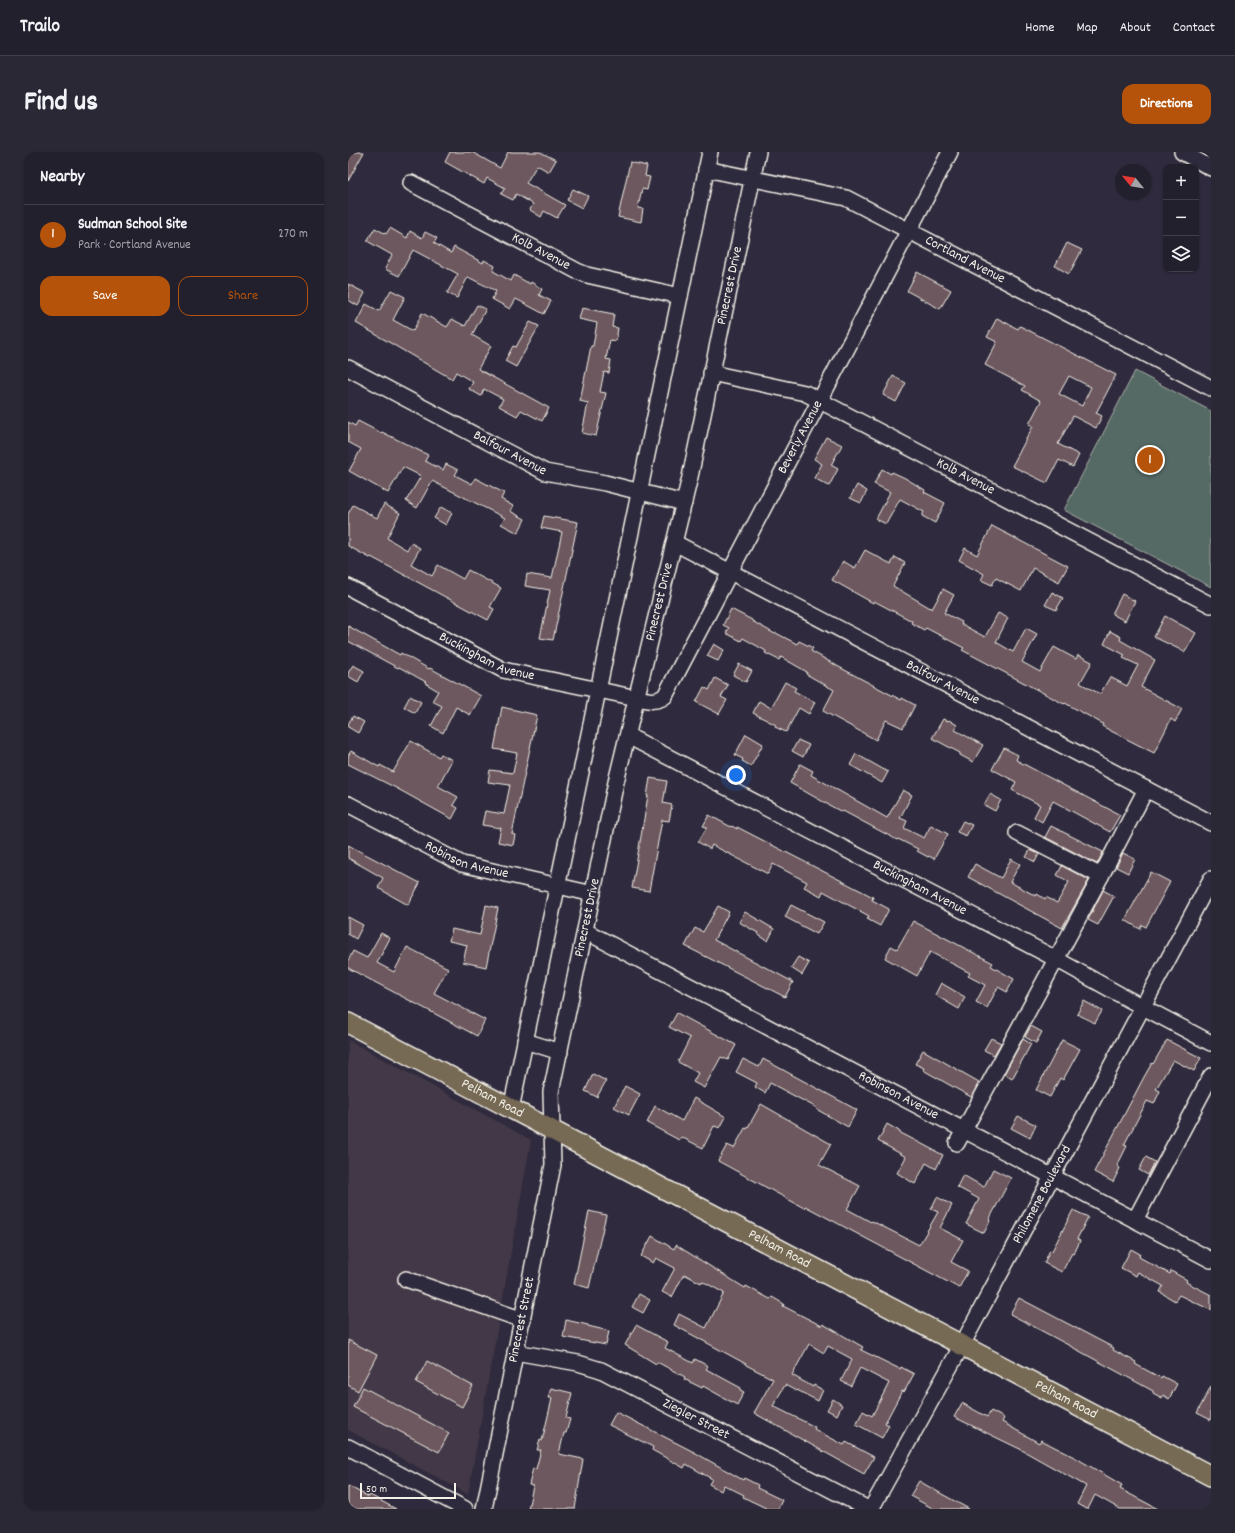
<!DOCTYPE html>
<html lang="en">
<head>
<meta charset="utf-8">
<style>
  :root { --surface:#23202e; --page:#2b2836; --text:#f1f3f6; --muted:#a3a3aa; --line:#403e4a; --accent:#b45309 }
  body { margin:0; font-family:Dekko,sans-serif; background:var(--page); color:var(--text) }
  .controls { position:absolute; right:12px; top:12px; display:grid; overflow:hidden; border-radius:8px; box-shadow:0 1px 3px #0004 }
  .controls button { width:36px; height:36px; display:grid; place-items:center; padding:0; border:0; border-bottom:1px solid var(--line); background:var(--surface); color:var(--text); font:20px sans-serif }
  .compass { position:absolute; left:767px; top:12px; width:36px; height:36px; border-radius:50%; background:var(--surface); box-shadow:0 1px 3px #0004; rotate:300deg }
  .scale { position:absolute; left:12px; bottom:10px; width:96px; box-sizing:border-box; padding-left:4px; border:2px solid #f4f1e8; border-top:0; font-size:11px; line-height:14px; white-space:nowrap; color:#f4f1e8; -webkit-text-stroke:3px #2f2a3d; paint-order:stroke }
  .you { position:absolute; left:388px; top:623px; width:14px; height:14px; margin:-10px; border:3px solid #fff; border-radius:50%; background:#1a73e8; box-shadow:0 0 0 6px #1a73e833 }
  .badge { display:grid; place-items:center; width:26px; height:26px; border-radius:50%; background:var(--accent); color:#fff; font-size:13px; font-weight:700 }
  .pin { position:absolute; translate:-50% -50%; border:2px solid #fff; box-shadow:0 1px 4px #0006 }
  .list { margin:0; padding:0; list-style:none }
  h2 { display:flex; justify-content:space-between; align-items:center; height:52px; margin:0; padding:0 16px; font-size:17px }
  h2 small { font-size:13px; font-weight:400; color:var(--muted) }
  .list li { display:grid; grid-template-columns:26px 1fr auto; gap:12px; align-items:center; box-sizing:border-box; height:60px; padding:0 16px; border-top:1px solid var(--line) }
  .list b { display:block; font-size:15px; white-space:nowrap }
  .list p { margin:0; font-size:13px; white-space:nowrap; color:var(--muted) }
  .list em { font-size:13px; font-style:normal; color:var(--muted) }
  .actions { display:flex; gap:8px; padding:12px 16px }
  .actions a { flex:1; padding:9px 0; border:1px solid var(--accent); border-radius:12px; text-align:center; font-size:14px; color:var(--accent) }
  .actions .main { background:var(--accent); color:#fff }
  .icon { flex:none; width:22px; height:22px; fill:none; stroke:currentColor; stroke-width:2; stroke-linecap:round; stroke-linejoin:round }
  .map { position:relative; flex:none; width:863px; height:1357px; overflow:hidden; border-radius:12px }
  header { display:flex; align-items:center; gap:24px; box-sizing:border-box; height:56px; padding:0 20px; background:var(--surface); border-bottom:1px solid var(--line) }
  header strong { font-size:19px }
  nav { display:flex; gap:22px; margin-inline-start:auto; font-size:14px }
  .intro { display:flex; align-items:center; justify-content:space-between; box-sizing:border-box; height:96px; padding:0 24px }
  h1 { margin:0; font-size:28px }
  .button { padding:10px 18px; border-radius:12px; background:var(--accent); color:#fff; font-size:14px; font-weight:700 }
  main { display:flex; gap:24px; padding:0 24px }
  aside { flex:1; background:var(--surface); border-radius:12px; box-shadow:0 1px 3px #0004 }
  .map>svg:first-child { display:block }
</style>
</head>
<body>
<header>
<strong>Trailo</strong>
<nav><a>Home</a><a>Map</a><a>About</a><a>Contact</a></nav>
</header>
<div class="intro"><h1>Find us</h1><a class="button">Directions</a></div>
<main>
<aside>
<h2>Nearby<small></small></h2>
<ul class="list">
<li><span class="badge">1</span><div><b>Sudman School Site</b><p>Park · Cortland Avenue</p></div><em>270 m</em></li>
</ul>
<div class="actions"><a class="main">Save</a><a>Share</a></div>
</aside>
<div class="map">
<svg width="863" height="1357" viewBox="0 0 863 1357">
  <rect width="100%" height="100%" fill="#2f2a3d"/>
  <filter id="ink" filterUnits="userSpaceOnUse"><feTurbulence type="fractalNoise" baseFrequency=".025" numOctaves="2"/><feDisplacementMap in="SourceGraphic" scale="8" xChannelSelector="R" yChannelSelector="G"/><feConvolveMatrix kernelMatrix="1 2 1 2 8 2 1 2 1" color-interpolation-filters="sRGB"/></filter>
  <g filter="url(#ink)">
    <!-- built -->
    <path fill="#423847" d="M0,888L183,988L120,1342L0,1278Z"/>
    <!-- green -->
    <path fill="#576b65" stroke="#a6aea6" d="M787,219L863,259V435L716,358Z"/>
    <!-- building -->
    <g fill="#6e585e" stroke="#f4f1e8" fill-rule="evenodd">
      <path d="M0,0H16L0,29Z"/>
      <path d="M102,0H124L152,16L160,0H192L208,8L201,20L189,13L178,31L217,53L209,66L196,59L193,65L182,58L185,52L168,42L165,48L153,42L157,36L139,26L136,32L97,10Z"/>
      <path d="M282,10L299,14L297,24L302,25L299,38L294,37L290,56L295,57L293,70L270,65Z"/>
      <path d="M225,37L240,44L234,56L219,48Z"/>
      <path d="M27,76L38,82L42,76L59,86L62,79L74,86L77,80L89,86L86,91L103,101L106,95L135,111L136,108L147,114L145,119L163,129L166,123L182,132L183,130L194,137L191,143L203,149L196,162L168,147L162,157L144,147L148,139L120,125L109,146L99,141L110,122L65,98L51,124L37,117L44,103L19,89Z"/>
      <path d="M719,91L734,98L721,122L707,114Z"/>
      <path d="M569,120L603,138L592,157L559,139Z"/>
      <path d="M0,132L17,141L10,154L0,148Z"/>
      <path d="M43,138L57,145L45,168L65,179L74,161L99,175L104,167L117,174L129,153L138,157L124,183L143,194L130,217L201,256L194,269L173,258L169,264L151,254L155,247L136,237L133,244L121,237L125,230L108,220L104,227L8,171L18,152L31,159Z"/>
      <path d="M234,156L266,162L264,175L270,176L268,189L262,188L258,207L263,208L261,221L256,220L252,240L258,241L248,284L234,281L240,251L232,249L243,194H245L249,171L231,167Z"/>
      <path d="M649,166L670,177L672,174L768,223L748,261L754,264L748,276L725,264L710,292L731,303L725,315L711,308L699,331L664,314L685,274L681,272L693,249L674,238L677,234L637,213L649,190L639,185ZM721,224L743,235L734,254L711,242Z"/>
      <path d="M182,170L191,174L168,215L157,209L165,194L168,195Z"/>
      <path d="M545,224L558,231L548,250L535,243Z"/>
      <path d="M10,269L33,281L34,280L80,303L77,309L95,318L98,312L110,318L107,323L124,332L127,326L156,341L153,347L165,354L162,359L177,367L170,381L153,372L157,366L84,329L69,356L58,349L73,324L55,315L40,341L1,319L13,297L0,290V270L7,274Z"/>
      <path d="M478,285L494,293L483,313L490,317L481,334L466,326L474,312L466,307Z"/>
      <path d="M534,317L543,322L544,320L557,326L577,338L576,340L597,351L587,371L574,364L576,360L552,347L538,372L528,367L542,340L526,332Z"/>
      <path d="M509,333L519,339L513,351L502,346Z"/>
      <path d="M36,352L52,361L39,386L59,398L63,391L72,396L63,412L84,424L90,413L115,427L120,418L153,436L142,455L146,457L140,468L23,405L22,406L0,394V362L5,353L29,366Z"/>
      <path d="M93,355L104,361L98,373L86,366Z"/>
      <path d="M196,364L230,370L205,488L192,486L202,438L177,434L179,422L204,426L214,380L193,376Z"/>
      <path d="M644,374L720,414L711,430L685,416L673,439L648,426L644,433L633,428L636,422L611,408L617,396L629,403Z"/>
      <path d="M517,398L543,412L547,405L557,411L545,434L584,457L595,437L606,443L596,461L614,470L613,472L637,485L650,461L660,466L648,490L665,500L678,476L689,482L674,510L692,520L706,495L728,507L730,503L744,510L732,531L752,542L762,525L779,534L790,513L775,506L777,503L756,492L762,479L773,485L772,488L807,508L793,535L834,557L827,570L823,567L806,601L763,579L754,574L755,572L717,551L716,552L614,498L616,496L578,476L576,478L563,471L564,469L526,449L525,451L484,428L495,409L507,416Z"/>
      <path d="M704,440L715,446L708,458L697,453Z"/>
      <path d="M774,442L787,449L777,469L764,462Z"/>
      <path d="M383,457L404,468V469L427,482L428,481L449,492L451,489L465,496L463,499L491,515L553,548L554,546L567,553L555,576L538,568L528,588L475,559L486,538L458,522L459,520L433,505L431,508L417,501L418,499L395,486L393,489L378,481L381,476L375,473Z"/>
      <path d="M817,464L848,481L837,500L806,485Z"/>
      <path d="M0,474L52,503L53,501L81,517L82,516L133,544L122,563L108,555L95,581L83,574L94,554L84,549L90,539L77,531L78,530L51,515L50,516L0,489Z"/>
      <path d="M366,492L376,498L370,509L359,504Z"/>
      <path d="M391,512L404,519L398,530L385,523Z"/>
      <path d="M5,513L16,519L10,530L0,524V521Z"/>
      <path d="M367,526L380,533L373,545L379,548L371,562L348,550L356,535L361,538Z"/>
      <path d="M437,530L448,536L446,539L467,550L461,562L451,556L438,580L427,575L428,573L405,561L411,549L423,556Z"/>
      <path d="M62,544L73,550L67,561L56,555Z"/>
      <path d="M154,555L189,563L164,682L167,683L165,693L150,690L153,676L134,673L137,659L156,662L162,633L140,630L142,618L165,621L169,601L146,597Z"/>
      <path d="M5,564L16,570L10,581L0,575V572Z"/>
      <path d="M595,567L600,569L601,568L609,573L607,578L635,593L625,610L612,603V601L584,586Z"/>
      <path d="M398,582L415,592L403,614L394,609L395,607L387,603Z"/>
      <path d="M450,588L461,593L455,605L444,599Z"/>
      <path d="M63,589L91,605L93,602L104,608L90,634L110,645L105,653L110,656L104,667L48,636L0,612V604L3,599L31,615L32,613L45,620Z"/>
      <path d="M656,596L670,603L668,608L772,663L762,680L705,649L694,670L686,665L692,653L664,638L668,630L644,617Z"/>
      <path d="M508,602L540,620L534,631L502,613Z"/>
      <path d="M452,612L465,619L463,623L539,666L555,638L564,643L552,666L559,669L556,676L576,686L583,673L600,682L586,707L581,704L580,705L569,699L570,697L550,687L549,688L495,659L494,660L479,652L442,631Z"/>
      <path d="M302,626L319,629L315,651L324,653L321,669L314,668L301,739L284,736L300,644H299Z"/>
      <path d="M642,642L653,648L647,659L636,653Z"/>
      <path d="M361,663L383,675L384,674L389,677V675L525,745L524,748L541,757L532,774L519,767L521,764L475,739L473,744L456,735L459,730L425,712L420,722L364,693L362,697L350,690L359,675L355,674Z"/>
      <path d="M615,669L624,673L618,684L609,680Z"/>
      <path d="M703,674L755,700L749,712L697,685Z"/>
      <path d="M0,693L72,731L60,753L30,736L35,726L0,706Z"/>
      <path d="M682,698L691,702L687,710L678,705Z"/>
      <path d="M775,701L787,707L780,721L768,715Z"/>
      <path d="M663,707L672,712L662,730L688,744L689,742L697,747L698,745L709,751L721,730L709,723L714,714L741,728L714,776L620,725L627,712L653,726Z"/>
      <path d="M803,720L822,730L798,775L794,773L792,777L777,768Z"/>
      <path d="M755,738L766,744L750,773L740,768Z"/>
      <path d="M138,753L150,756L138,815L115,810L119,793L101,789L104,777L132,783Z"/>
      <path d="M443,753L476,770L469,782L437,765Z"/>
      <path d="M370,754L381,760L366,788L445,830L437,845L337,794L347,776L355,780Z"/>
      <path d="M397,760L426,777L420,789L409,782L410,781L391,770Z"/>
      <path d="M0,765L15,773L8,787L0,782Z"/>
      <path d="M565,769L645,811L643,814L666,827L659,840L650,835L639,856L628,850L637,833L620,824L622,821L586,802L582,800L569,824L537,806L543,794L549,797Z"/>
      <path d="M33,781L42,786L29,811L46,820L59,795L100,816L86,841L137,868L129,884L0,816V809L5,799L19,806Z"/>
      <path d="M450,805L461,811L454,823L443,816Z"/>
      <path d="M593,831L617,845L611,857L587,843Z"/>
      <path d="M736,849L754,859L747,871L729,862Z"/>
      <path d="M329,861L388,893L380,908L373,905L356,936L345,930L350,921L330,910L342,886L321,875Z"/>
      <path d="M683,874L694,880L688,891L677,885Z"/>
      <path d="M643,886L653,891L646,903L636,898Z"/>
      <path d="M675,887L683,892L664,927L656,922Z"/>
      <path d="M714,888L732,897L715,928L712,926L702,945L688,938Z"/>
      <path d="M819,888L853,906L846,919L825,908L808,937L812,939L806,952L799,949L776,993L779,994L769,1014L772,1016L765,1030L746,1020L796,925L804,911L805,912Z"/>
      <path d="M575,898L631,930L623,945L575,918L576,916L567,912Z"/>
      <path d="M395,907L411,915L415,907L509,958L500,975L468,957L469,956L422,931L417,941L407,935L409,931L388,920Z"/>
      <path d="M245,922L258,929L249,945L237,939Z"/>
      <path d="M277,934L292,942L281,963L266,955Z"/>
      <path d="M346,946L378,965L372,976L366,974L355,996L333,985L331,988L299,971L307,954L334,969Z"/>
      <path d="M413,952L483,992L471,1013L512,1034L499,1057L523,1070L524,1069L571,1093L590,1060L583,1057L589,1045L604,1053L592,1076L615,1088L603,1110L620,1119L611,1136L457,1054L456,1056L370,1009L379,993L386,996L397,976L399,977Z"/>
      <path d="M670,964L688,973L682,986L663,976Z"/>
      <path d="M539,972L551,979V980L595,1003L588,1017L578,1011L567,1032L549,1021L558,1005L530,989Z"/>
      <path d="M798,1005L807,1010L800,1023L791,1018Z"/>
      <path d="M645,1017L663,1026L641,1068L642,1069L636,1081L618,1072L631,1047L609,1035L615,1023L636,1035Z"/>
      <path d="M725,1058L740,1065L729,1087L732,1089L726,1102L724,1101L714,1120L696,1111L702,1098L704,1099Z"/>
      <path d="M241,1059L258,1063L241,1136L226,1132Z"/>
      <path d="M304,1084L326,1097L328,1093L397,1136L398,1134L422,1147L424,1145L436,1152L435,1154L474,1174L475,1172L515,1195L513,1198L552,1217L553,1215L566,1222L556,1240L554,1239L537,1271L541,1273L534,1286L508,1272L515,1259L524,1264L541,1231L512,1216L503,1234L493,1229L504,1207L480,1194L476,1201L461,1192L444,1223L465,1235L466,1233L475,1238L470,1249L449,1238L448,1239L437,1233L425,1254L467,1275L466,1277L496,1293L498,1290L526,1305L516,1322L406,1261L425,1227L398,1213V1212L326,1173L331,1162L358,1176L376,1141L354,1129L353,1131L336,1122L324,1145L314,1140L327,1116L308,1106L305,1111L293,1104Z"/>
      <path d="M783,1097L792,1102L791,1105L822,1122L823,1119L839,1128L838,1130L863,1143V1158L831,1143L827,1149L812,1140L815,1134L790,1120L788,1124L773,1116Z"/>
      <path d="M291,1142L302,1148L295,1161L284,1155Z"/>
      <path d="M671,1146L766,1196L765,1198L788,1210L787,1212L813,1226L814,1224L829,1232L821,1247L815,1243L814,1246L805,1241V1239L724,1195L662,1162Z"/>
      <path d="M218,1168L240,1173V1174L261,1179L258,1193L215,1185Z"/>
      <path d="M288,1173L320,1190L317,1196L345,1211L347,1207L360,1214L358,1217L393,1236L392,1238L396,1240L389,1253L355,1234L354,1236L336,1227L337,1225L309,1210L308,1212L277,1193Z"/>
      <path d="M0,1188L29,1203L10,1239L0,1233Z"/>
      <path d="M79,1209L125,1234L114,1255L68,1230Z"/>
      <path d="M863,1234V1268L849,1261Z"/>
      <path d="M15,1235L101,1281L91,1300L5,1255Z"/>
      <path d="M203,1236L224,1241L218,1266L222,1267L218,1281H216L211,1302L235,1307L227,1357H180L185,1334L181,1333L185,1316L188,1317L193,1298H189L192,1288L194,1289L203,1251L204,1246H200Z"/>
      <path d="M485,1247L494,1253L489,1263L479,1258Z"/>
      <path d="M614,1251L639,1265L643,1259L656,1266L654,1270L691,1291L693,1288L728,1306L774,1333L772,1337L810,1357H772L747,1343L740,1357H738L729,1352L738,1334L672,1297L606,1265Z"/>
      <path d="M268,1260L346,1300L395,1328L396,1326L410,1333L409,1336L434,1348L430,1357H420L395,1345L396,1343L376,1333L373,1339L361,1332L364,1327L338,1312L336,1316L304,1298L305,1295L261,1273Z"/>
      <path d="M571,1329L583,1336L621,1357H586L562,1344Z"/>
      <path d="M0,1334L21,1345L22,1343L48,1357H8L0,1353Z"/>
    </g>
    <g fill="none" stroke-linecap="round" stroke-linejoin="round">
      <defs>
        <g id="minor">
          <path d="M834,0L863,16"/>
          <path id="s1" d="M358,17L498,46L863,236"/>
          <path id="s2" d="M63,31L229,119L239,123L332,144"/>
          <path id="s3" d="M0,216L197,320L257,331L336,351"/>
          <path id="s4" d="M363,221L457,241L863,453"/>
          <path id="s5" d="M327,391L863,671"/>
          <path id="s6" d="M0,435L155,518L289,546C299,548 308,551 317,544L602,0"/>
          <path id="s7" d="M280,584L708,807L778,846L863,891"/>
          <path id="s8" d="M0,652L114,712L245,742"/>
          <path d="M669,681L753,724"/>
          <path id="s9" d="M237,779L863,1108"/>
          <path d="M177,889L212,900"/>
          <path d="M163,957L362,0"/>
          <path d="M609,991L753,724L798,637"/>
          <path d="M787,1068L863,924"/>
          <path d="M58,1127L175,1168"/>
          <path id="s10" d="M167,1200L230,1211L253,1218L520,1357"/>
          <path d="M0,1295L117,1357"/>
          <path id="s11" d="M136,1357L205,1013L203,940L268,630L342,325L410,0"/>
          <path id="s12" d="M523,1357L614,1193L863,727"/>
        </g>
        <g id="major">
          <path id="s13" d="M0,871L863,1324"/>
        </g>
      </defs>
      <!-- minor casing -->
      <use href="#minor" stroke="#f4f1e8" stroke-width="18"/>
      <!-- major casing -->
      <use href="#major" stroke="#f4f1e8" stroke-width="22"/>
      <!-- minor -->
      <use href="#minor" stroke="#2f2a3d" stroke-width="15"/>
      <!-- major -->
      <use href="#major" stroke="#766a55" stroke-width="19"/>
    </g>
  </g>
  <g text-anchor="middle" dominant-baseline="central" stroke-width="3.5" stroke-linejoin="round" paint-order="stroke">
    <!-- street labels -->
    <g font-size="14" fill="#f4f1e8" stroke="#2f2a3d">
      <text stroke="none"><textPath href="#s2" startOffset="147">Kolb Avenue</textPath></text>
      <text stroke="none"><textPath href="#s1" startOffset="277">Cortland Avenue</textPath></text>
      <text stroke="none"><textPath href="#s11" startOffset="1250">Pinecrest Drive</textPath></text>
      <text stroke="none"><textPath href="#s6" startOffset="634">Beverly Avenue</textPath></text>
      <text stroke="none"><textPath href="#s3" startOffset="183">Balfour Avenue</textPath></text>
      <text stroke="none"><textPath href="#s4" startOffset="277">Kolb Avenue</textPath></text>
      <text stroke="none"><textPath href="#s11" startOffset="926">Pinecrest Drive</textPath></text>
      <text stroke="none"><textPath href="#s6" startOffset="156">Buckingham Avenue</textPath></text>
      <text stroke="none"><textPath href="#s5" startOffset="302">Balfour Avenue</textPath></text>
      <text stroke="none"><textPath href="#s8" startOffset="132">Robinson Avenue</textPath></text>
      <text stroke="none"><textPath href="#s7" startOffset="329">Buckingham Avenue</textPath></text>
      <text stroke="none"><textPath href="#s11" startOffset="602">Pinecrest Drive</textPath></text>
      <text stroke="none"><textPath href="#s9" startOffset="354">Robinson Avenue</textPath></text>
      <text stroke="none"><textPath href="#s13" startOffset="163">Pelham Road</textPath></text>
      <text stroke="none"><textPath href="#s12" startOffset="358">Philomene Boulevard</textPath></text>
      <text stroke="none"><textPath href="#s13" startOffset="487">Pelham Road</textPath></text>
      <text stroke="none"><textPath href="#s11" startOffset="193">Pinecrest Street</textPath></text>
      <text stroke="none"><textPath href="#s13" startOffset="811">Pelham Road</textPath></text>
      <text stroke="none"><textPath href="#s10" startOffset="195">Ziegler Street</textPath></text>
    </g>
  </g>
</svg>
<div class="controls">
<button>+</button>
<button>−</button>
<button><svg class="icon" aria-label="layers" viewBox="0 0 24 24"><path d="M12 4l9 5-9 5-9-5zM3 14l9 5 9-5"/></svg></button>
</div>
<svg class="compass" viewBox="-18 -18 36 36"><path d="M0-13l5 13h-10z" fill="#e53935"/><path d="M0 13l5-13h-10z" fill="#a3a3aa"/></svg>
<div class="scale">50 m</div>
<div class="you"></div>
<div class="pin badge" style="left:802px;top:308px">1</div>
</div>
</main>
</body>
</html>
